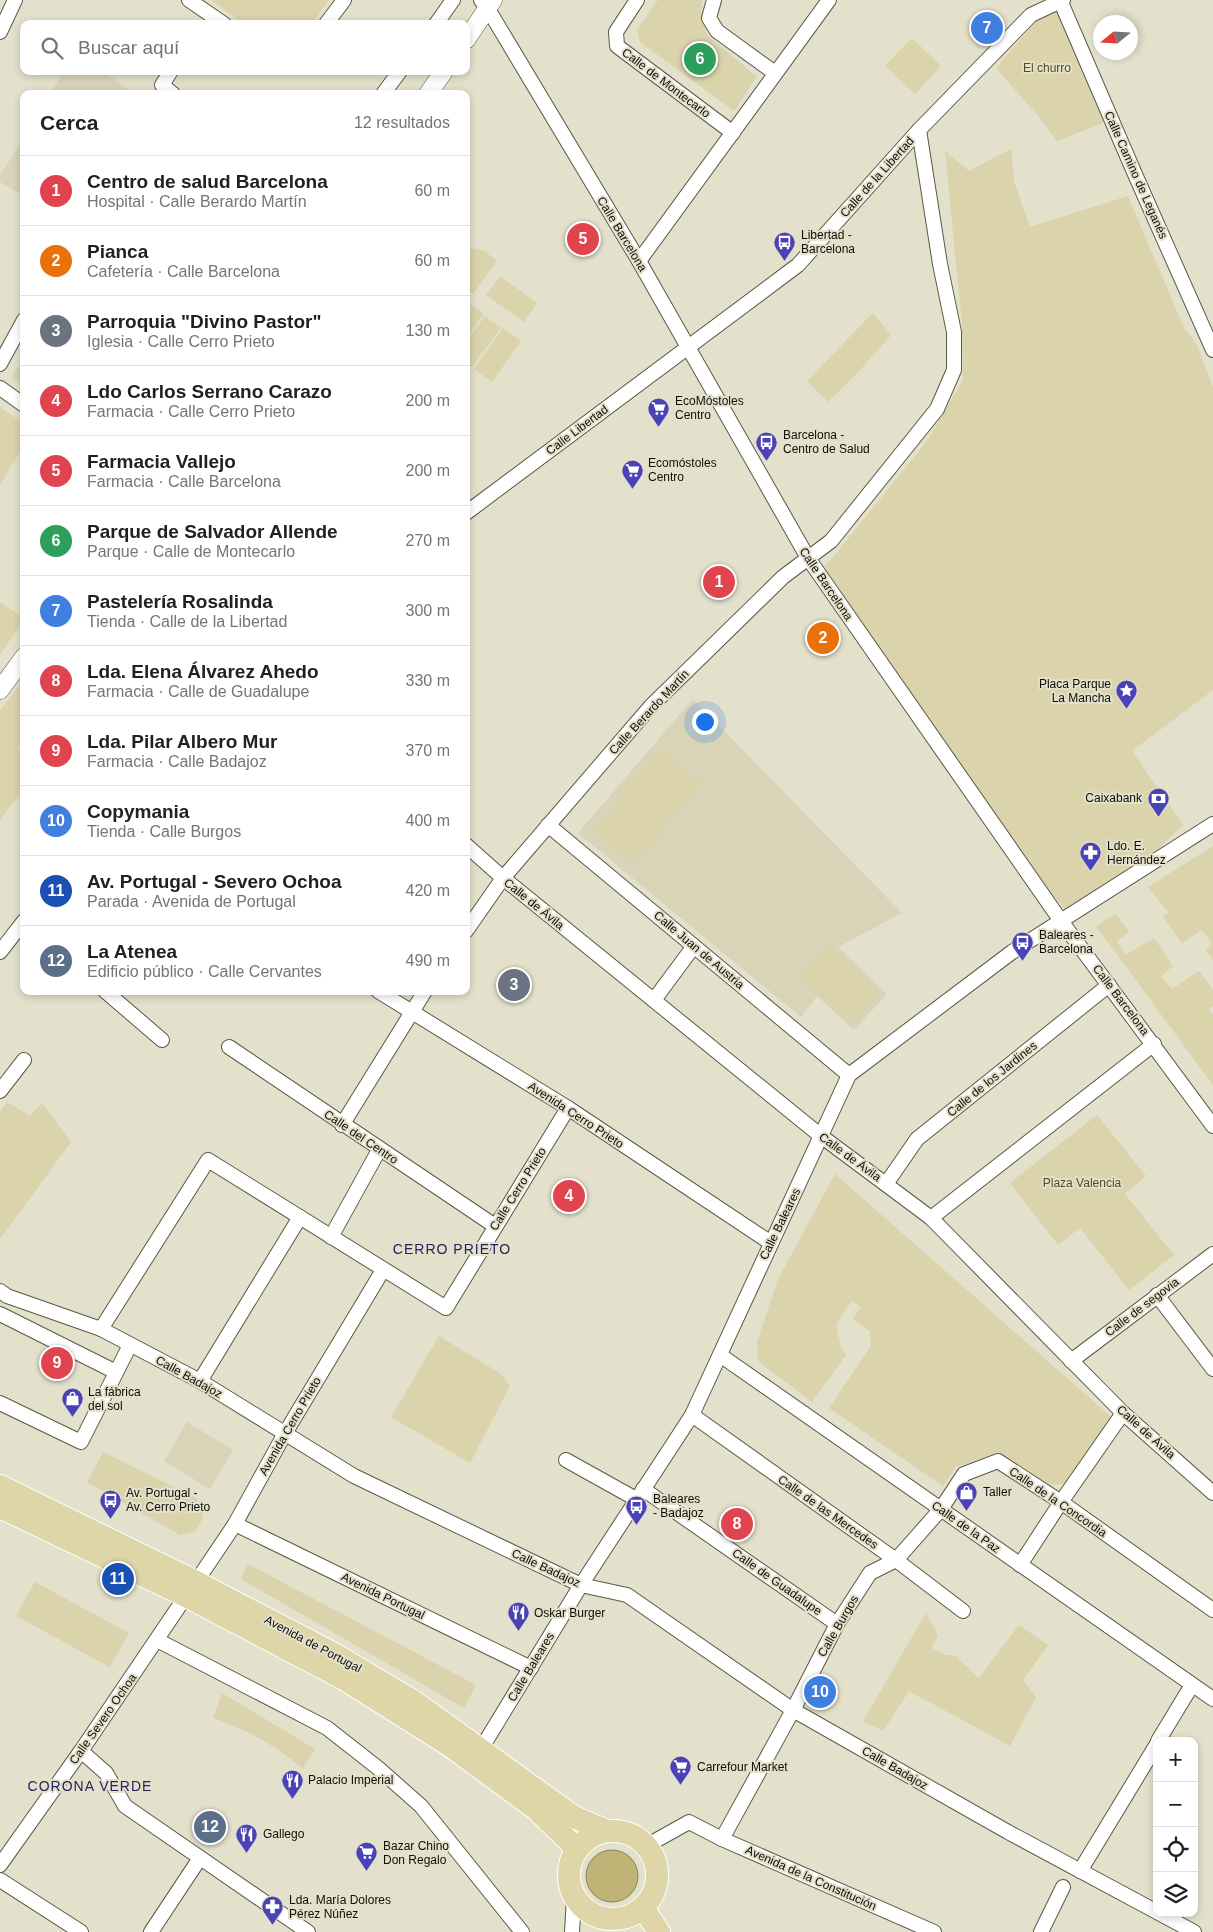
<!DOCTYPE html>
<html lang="es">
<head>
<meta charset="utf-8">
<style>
  :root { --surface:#fff; --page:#f6f6f6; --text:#202124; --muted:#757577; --line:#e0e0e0; --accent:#4942b8 }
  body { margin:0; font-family:Arial,sans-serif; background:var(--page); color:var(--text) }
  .controls { position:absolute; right:15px; bottom:15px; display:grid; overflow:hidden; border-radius:10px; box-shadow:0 2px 8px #0003 }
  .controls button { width:45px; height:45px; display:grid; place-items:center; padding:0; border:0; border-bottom:1px solid var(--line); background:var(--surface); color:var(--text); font:25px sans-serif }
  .compass { position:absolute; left:1093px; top:15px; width:45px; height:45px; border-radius:50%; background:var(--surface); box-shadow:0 2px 8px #0003; rotate:252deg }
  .you { position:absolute; left:704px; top:721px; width:18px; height:18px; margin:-12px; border:4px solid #fff; border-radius:50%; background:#1a73e8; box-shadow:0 0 0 8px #1a73e833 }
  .badge { display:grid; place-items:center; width:32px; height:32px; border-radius:50%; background:var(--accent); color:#fff; font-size:16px; font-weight:700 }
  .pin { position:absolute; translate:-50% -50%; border:2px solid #fff; box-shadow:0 1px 5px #0006 }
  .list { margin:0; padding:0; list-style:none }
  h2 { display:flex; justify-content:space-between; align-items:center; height:65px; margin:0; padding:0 20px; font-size:21px }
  h2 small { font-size:16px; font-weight:400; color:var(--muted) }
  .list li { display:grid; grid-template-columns:32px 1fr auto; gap:15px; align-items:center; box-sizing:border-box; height:70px; padding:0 20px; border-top:1px solid var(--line) }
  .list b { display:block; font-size:19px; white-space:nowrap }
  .list p { margin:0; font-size:16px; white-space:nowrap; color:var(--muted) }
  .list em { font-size:16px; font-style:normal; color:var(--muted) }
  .icon { flex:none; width:28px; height:28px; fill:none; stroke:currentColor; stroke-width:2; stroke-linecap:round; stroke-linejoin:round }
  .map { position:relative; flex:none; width:1213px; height:1932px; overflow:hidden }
  .search { position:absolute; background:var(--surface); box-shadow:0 2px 8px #0003; left:20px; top:20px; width:450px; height:55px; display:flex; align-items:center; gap:12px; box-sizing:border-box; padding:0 18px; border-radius:10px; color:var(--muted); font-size:19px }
  .panel { position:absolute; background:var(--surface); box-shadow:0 2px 8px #0003; left:20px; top:90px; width:450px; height:905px; border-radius:10px }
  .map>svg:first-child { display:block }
</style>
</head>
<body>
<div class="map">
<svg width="1213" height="1932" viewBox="0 0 1213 1932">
  <rect width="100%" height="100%" fill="#e3e0cb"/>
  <!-- built -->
  <g fill="#d9d4b8">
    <path d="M64,71H103L134,94H50Z"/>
    <path d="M24,137V196L0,182V176Z"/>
    <path d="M24,358V386L12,377Z"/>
    <path d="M693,699L902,913L838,947L887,994L854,1030L817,996L801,1017L578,833Z"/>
    <path d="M187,1422L233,1450L210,1489L164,1461Z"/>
  </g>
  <!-- green -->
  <g fill="#dad3ab">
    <path d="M211,0H329L311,24H244Z"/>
    <path d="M658,0H702L701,15L707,35L757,77L734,111L640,42L637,29Z"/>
    <path d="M1061,1L1108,121L1057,141L1039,117L996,68L1036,21Z"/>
    <path d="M912,38L941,66L915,94L885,66Z"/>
    <path d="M1011,149L1014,181L1030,227L1128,196L1184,328L1197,345L1213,387V690L1132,751L1183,825L1144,862L1066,910L1046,887L1032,879L825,567L927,441L963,380L962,324L945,151L969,171Z"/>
    <path d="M466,248L483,250L497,261L473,294L466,289Z"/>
    <path d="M500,276L537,303L524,322L486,295Z"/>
    <path d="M466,301L484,314L466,339Z"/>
    <path d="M873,313L891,335L859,371L828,402L807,381Z"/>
    <path d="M485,316L501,328L472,367L466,363V342Z"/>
    <path d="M503,328L521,341L492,382L474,369Z"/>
    <path d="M0,407L24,424V445L0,485Z"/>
    <path d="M0,602L24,619L0,655Z"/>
    <path d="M24,679V739L17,748L24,754V788L0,820V711Z"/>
    <path d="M659,750L700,783L635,864L594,831Z"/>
    <path d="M1213,846V960L1206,950L1212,944L1202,930L1182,943L1163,917L1169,913L1148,887Z"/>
    <path d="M1116,914L1129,932L1117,941L1126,955L1154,938L1173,966L1161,976L1172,989L1199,971L1213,990V1006L1209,1009L1213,1015V1085L1096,926Z"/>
    <path d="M830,945L881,993L852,1024L801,977Z"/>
    <path d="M7,1102L30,1116L42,1103L71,1142L0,1239V1112Z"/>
    <path d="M1097,1115L1146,1176L1125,1194L1174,1255L1129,1290L1080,1228L1058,1245L1010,1183Z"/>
    <path d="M835,1174L1118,1423L1065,1484L1050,1485L998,1452L956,1467L943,1486L829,1408L871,1346L870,1331L853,1319L861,1307L852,1301L836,1324L841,1347L846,1355L812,1402L758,1361L757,1342L778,1279Z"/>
    <path d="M439,1336L501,1374L510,1386L470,1463L391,1417Z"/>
    <path d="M103,1452L196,1498C207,1512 204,1517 196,1531L180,1535L87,1482Z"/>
    <path d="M248,1564L476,1685L464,1708L241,1579Z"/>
    <path d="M35,1582L129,1633L110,1667L16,1616Z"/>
    <path d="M926,1613L938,1635L932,1648L946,1655H954L979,1678L1019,1625L1048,1645L1023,1680L1036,1697L1010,1746L909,1691L883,1731L863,1721Z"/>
    <path d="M222,1693L315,1749L303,1769C277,1746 246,1729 213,1718Z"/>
  </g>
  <!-- water -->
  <circle fill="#bfb375" stroke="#8a8254" cx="612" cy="1876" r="26"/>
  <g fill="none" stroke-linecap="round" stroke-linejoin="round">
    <defs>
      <g id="minor">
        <path d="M189,0L224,24"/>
        <path d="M481,0L488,9L639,261L808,558L1061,921L1213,1126"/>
        <path d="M637,0L616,32L617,46L733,133"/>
        <path d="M714,0L709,18L717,31L775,73"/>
        <path d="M1060,0L1134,172L1213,350"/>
        <path d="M326,24L344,0"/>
        <path d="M436,24L453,0"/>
        <path d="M0,32L15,0"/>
        <path d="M171,71L162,85L173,94"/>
        <path d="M383,94L400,71"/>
        <path d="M639,261L829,0"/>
        <path d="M0,364L24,320"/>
        <path d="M0,388L24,405"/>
        <path d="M466,513L798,265L919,130L1031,15L1063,0"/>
        <path d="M548,825L849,1075"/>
        <path d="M466,845L503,878L821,1136L931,1218L1123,1413L1213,1493"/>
        <path d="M466,931L503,878L651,706L783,577L831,541L937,409L954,370V332L940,264L919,130"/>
        <path d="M0,952L24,921"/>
        <path d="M105,991L162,1040"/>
        <path d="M378,991L568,1108L771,1243"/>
        <path d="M654,1000L694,946"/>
        <path d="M229,1047L495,1226"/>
        <path d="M0,1091L24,1060"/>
        <path d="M342,1125L425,991"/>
        <path d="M886,1184L917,1139L1109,985"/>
        <path d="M931,1218L1154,1044"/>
        <path d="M331,1237L379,1150"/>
        <path d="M0,1291L7,1296L101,1329L200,1381L354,1476L581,1585L627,1595L793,1710L1008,1832L1157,1912"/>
        <path d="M1157,1295L1213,1369"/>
        <path d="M0,1314L116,1372"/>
        <path d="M101,1329L208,1160L446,1308L568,1108"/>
        <path d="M720,1355L1213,1699"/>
        <path d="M1071,1361L1213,1254"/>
        <path d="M200,1381L300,1217"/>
        <path d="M0,1403L81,1442L130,1345"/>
        <path d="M692,1415L896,1560L963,1611"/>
        <path d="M566,1460L636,1499"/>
        <path d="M643,1489L837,1624"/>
        <path d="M235,1524L531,1668"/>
        <path d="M1020,1565L1061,1502L1123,1413"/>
        <path d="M196,1582L235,1524L284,1435L383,1270"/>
        <path d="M157,1640L327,1728L378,1768L421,1806L522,1932"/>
        <path d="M1158,1741L1192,1685"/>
        <path d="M481,1749L581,1585L692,1415L849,1075L1012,952L1213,824"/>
        <path d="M81,1751L106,1773L125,1806L308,1932"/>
        <path d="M722,1839L793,1710L837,1624L870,1573L896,1560L941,1509L964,1474L998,1461L1061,1502L1213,1610"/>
        <path d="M646,1846L689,1822L722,1839L934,1932"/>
        <path d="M0,1865L81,1751L186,1596"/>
        <path d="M1080,1871L1157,1744"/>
        <path d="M0,1880L81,1932"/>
        <path d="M1159,1913L1194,1932"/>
        <path d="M151,1932L200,1858"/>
        <path d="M572,1932L574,1897"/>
        <path d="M1041,1932L1063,1887"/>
      </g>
      <g id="tertiary">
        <path d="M466,40L493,0"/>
        <path d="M428,94L444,71"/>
        <path d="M0,690L24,657"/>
      </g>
      <g id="primary">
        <path d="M0,1486L196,1582L334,1654L413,1701L574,1817L607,1831"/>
        <path d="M0,1507L186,1596L344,1679L449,1745L536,1809L577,1849"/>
        <circle cx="613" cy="1875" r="44"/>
        <path d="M643,1908L659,1932"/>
      </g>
    </defs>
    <!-- minor casing -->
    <use href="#minor" stroke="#5b5846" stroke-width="16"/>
    <!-- tertiary casing -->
    <use href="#tertiary" stroke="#5b5846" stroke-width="19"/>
    <!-- primary casing -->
    <use href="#primary" stroke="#fff" stroke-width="24"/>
    <!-- minor -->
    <use href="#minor" stroke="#fff" stroke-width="14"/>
    <!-- tertiary -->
    <use href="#tertiary" stroke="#fff" stroke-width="18"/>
    <!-- primary -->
    <use href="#primary" stroke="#ded6a9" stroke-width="22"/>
  </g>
  <!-- icons -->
  <defs>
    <symbol id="bus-pin" viewBox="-11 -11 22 30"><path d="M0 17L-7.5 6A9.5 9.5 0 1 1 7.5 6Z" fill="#4942b8" stroke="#e3e0cb"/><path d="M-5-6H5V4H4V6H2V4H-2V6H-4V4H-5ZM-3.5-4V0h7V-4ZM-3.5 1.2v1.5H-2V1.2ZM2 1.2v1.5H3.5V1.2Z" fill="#fff"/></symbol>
    <symbol id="supermarket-pin" viewBox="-11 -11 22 30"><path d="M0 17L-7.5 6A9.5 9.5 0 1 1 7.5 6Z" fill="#4942b8" stroke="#e3e0cb"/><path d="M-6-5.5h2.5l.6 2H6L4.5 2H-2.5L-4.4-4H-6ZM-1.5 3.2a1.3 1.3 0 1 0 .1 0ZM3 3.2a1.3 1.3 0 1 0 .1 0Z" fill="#fff"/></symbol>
    <symbol id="sight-pin" viewBox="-11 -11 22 30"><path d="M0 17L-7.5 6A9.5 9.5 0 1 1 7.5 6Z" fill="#4942b8" stroke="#e3e0cb"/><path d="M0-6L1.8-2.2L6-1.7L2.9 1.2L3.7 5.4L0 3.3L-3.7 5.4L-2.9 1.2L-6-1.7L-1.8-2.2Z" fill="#fff"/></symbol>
    <symbol id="bank-pin" viewBox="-11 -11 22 30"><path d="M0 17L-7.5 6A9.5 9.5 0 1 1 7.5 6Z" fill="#4942b8" stroke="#e3e0cb"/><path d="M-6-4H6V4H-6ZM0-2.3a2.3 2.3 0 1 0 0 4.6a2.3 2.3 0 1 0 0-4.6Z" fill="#fff"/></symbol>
    <symbol id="pharmacy-pin" viewBox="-11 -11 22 30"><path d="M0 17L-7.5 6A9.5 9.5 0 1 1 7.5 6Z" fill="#4942b8" stroke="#e3e0cb"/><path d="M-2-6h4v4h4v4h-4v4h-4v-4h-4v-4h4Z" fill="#fff"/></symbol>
    <symbol id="shop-pin" viewBox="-11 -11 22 30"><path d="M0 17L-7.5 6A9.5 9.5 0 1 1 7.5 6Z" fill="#4942b8" stroke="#e3e0cb"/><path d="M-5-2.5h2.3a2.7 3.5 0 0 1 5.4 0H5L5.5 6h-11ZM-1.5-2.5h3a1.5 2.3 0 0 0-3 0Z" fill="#fff"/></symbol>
    <symbol id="restaurant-pin" viewBox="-11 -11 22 30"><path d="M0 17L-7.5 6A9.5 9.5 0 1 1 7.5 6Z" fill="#4942b8" stroke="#e3e0cb"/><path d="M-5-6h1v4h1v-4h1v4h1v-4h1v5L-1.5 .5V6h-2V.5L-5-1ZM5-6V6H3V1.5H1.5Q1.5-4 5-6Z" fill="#fff"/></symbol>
  </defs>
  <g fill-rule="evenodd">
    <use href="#bus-pin" x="772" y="230" width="25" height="34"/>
    <use href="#supermarket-pin" x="646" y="396" width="25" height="34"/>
    <use href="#bus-pin" x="754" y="430" width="25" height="34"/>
    <use href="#supermarket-pin" x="620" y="458" width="25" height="34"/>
    <use href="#sight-pin" x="1114" y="678" width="25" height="34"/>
    <use href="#bank-pin" x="1146" y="786" width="25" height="34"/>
    <use href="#pharmacy-pin" x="1078" y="840" width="25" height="34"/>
    <use href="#bus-pin" x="1010" y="930" width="25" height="34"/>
    <use href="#shop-pin" x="60" y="1386" width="25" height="34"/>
    <use href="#shop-pin" x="954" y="1480" width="25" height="34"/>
    <use href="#bus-pin" x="98" y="1488" width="25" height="34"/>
    <use href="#bus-pin" x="624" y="1494" width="25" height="34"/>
    <use href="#restaurant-pin" x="506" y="1600" width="25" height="34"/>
    <use href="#supermarket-pin" x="668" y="1754" width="25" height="34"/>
    <use href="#restaurant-pin" x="280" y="1768" width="25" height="34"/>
    <use href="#restaurant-pin" x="234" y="1822" width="25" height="34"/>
    <use href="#supermarket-pin" x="354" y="1840" width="25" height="34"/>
    <use href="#pharmacy-pin" x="260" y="1894" width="25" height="34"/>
  </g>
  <g text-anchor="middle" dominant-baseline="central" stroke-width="4" stroke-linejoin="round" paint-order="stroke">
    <!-- park labels -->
    <g font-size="12" fill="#554c1c" stroke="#e3e0cb">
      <text x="1047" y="68">El churro</text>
      <text x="1082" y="1183">Plaza Valencia</text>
    </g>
    <!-- street labels -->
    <g font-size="12" fill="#0f0e07" stroke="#e3e0cb">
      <text transform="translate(666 83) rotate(37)">Calle de Montecarlo</text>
      <text transform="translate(1136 175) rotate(66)">Calle Camino de Leganés</text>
      <text transform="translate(877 177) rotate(-48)">Calle de la Libertad</text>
      <text transform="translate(622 234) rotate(59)">Calle Barcelona</text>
      <text transform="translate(577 430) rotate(-37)">Calle Libertad</text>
      <text transform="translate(826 584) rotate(56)">Calle Barcelona</text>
      <text transform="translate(649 712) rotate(-47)">Calle Berardo Martín</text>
      <text transform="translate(534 904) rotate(39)">Calle de Ávila</text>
      <text transform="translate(699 950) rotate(40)">Calle Juan de Austria</text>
      <text transform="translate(1121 1000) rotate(53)">Calle Barcelona</text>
      <text transform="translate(992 1079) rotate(-39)">Calle de los Jardines</text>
      <text transform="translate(576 1115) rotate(33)">Avenida Cerro Prieto</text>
      <text transform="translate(361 1137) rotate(34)">Calle del Centro</text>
      <text transform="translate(850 1157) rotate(36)">Calle de Ávila</text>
      <text transform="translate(518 1189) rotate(-58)">Calle Cerro Prieto</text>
      <text transform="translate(780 1224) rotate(-64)">Calle Baleares</text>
      <text transform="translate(1142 1307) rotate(-37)">Calle de segovia</text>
      <text transform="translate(189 1377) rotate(29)">Calle Badajoz</text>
      <text transform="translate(290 1426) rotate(-60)">Avenida Cerro Prieto</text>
      <text transform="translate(1146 1432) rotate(42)">Calle de Ávila</text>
      <text transform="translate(1058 1502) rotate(34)">Calle de la Concordia</text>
      <text transform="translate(828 1512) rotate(35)">Calle de las Mercedes</text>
      <text transform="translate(966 1527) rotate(35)">Calle de la Paz</text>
      <text transform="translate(546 1568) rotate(25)">Calle Badajoz</text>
      <text transform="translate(777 1582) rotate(35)">Calle de Guadalupe</text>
      <text transform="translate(383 1596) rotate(26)">Avenida Portugal</text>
      <text transform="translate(838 1626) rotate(-60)">Calle Burgos</text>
      <text transform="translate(313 1644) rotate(28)">Avenida de Portugal</text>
      <text transform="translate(531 1667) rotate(-59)">Calle Baleares</text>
      <text transform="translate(103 1719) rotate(-55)">Calle Severo Ochoa</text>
      <text transform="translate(895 1768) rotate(30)">Calle Badajoz</text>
      <text transform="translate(811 1878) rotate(24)">Avenida de la Constitución</text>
    </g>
    <!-- poi labels -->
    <g font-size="12" fill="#0f0e07" stroke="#e3e0cb" text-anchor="start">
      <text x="801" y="235">Libertad -<tspan x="801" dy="14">Barcelona</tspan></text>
      <text x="675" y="401">EcoMóstoles<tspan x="675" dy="14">Centro</tspan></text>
      <text x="783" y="435">Barcelona -<tspan x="783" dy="14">Centro de Salud</tspan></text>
      <text x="648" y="463">Ecomóstoles<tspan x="648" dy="14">Centro</tspan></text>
      <text x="1111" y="684" text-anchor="end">Placa Parque<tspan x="1111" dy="14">La Mancha</tspan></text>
      <text x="1142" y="798" text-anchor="end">Caixabank</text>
      <text x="1107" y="846">Ldo. E.<tspan x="1107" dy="14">Hernández</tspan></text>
      <text x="1039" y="935">Baleares -<tspan x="1039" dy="14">Barcelona</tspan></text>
      <text x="88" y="1392">La fábrica<tspan x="88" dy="14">del sol</tspan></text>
      <text x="983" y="1492">Taller</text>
      <text x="126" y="1493">Av. Portugal -<tspan x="126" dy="14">Av. Cerro Prieto</tspan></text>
      <text x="653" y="1499">Baleares<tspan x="653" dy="14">- Badajoz</tspan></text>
      <text x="534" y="1613">Oskar Burger</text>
      <text x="697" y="1767">Carrefour Market</text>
      <text x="308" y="1780">Palacio Imperial</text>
      <text x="263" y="1834">Gallego</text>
      <text x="383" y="1846">Bazar Chino<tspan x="383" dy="14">Don Regalo</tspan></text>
      <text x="289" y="1900">Lda. María Dolores<tspan x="289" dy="14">Pérez Núñez</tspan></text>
    </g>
    <!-- neighbourhood labels -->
    <g font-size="14" letter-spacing="1" fill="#24235c" stroke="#e3e0cb">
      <text x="452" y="1249">CERRO PRIETO</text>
      <text x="90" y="1786">CORONA VERDE</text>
    </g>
  </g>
</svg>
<div class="controls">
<button>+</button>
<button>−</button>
<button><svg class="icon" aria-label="locate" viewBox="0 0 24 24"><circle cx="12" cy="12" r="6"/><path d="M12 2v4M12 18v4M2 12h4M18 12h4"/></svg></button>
<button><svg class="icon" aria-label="layers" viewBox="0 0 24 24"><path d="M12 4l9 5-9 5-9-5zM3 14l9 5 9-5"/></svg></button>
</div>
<svg class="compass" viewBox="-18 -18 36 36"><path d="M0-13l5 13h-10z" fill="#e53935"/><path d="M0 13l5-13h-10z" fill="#757577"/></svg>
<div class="you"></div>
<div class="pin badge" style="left:719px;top:582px;background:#e0444e">1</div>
<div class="pin badge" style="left:823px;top:638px;background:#e8710a">2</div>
<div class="pin badge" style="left:514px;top:985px;background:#6b7280">3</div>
<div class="pin badge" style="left:569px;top:1196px;background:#e0444e">4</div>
<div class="pin badge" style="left:583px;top:239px;background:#e0444e">5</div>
<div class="pin badge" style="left:700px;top:59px;background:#2e9e5b">6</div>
<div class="pin badge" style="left:987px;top:28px;background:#3f7fe0">7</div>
<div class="pin badge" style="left:737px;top:1524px;background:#e0444e">8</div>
<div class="pin badge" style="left:57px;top:1363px;background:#e0444e">9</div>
<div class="pin badge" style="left:820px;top:1692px;background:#3f7fe0">10</div>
<div class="pin badge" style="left:118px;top:1579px;background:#1a4fb4">11</div>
<div class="pin badge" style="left:210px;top:1827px;background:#5c6f8a">12</div>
<div class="search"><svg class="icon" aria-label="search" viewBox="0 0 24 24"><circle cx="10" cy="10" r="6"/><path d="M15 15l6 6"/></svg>Buscar aquí</div>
<section class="panel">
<h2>Cerca<small>12 resultados</small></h2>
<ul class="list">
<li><span class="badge" style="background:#e0444e">1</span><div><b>Centro de salud Barcelona</b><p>Hospital · Calle Berardo Martín</p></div><em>60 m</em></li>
<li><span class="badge" style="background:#e8710a">2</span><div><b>Pianca</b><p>Cafetería · Calle Barcelona</p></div><em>60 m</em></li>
<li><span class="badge" style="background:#6b7280">3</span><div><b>Parroquia &quot;Divino Pastor&quot;</b><p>Iglesia · Calle Cerro Prieto</p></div><em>130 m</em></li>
<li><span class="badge" style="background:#e0444e">4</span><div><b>Ldo Carlos Serrano Carazo</b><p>Farmacia · Calle Cerro Prieto</p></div><em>200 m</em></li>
<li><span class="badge" style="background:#e0444e">5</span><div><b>Farmacia Vallejo</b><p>Farmacia · Calle Barcelona</p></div><em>200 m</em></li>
<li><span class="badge" style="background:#2e9e5b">6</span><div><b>Parque de Salvador Allende</b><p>Parque · Calle de Montecarlo</p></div><em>270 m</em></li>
<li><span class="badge" style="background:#3f7fe0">7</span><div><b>Pastelería Rosalinda</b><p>Tienda · Calle de la Libertad</p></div><em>300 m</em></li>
<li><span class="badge" style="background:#e0444e">8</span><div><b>Lda. Elena Álvarez Ahedo</b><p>Farmacia · Calle de Guadalupe</p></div><em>330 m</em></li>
<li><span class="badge" style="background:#e0444e">9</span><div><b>Lda. Pilar Albero Mur</b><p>Farmacia · Calle Badajoz</p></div><em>370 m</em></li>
<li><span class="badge" style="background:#3f7fe0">10</span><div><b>Copymania</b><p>Tienda · Calle Burgos</p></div><em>400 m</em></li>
<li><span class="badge" style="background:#1a4fb4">11</span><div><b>Av. Portugal - Severo Ochoa</b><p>Parada · Avenida de Portugal</p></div><em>420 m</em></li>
<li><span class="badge" style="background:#5c6f8a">12</span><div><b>La Atenea</b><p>Edificio público · Calle Cervantes</p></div><em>490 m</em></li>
</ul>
</section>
</div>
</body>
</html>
